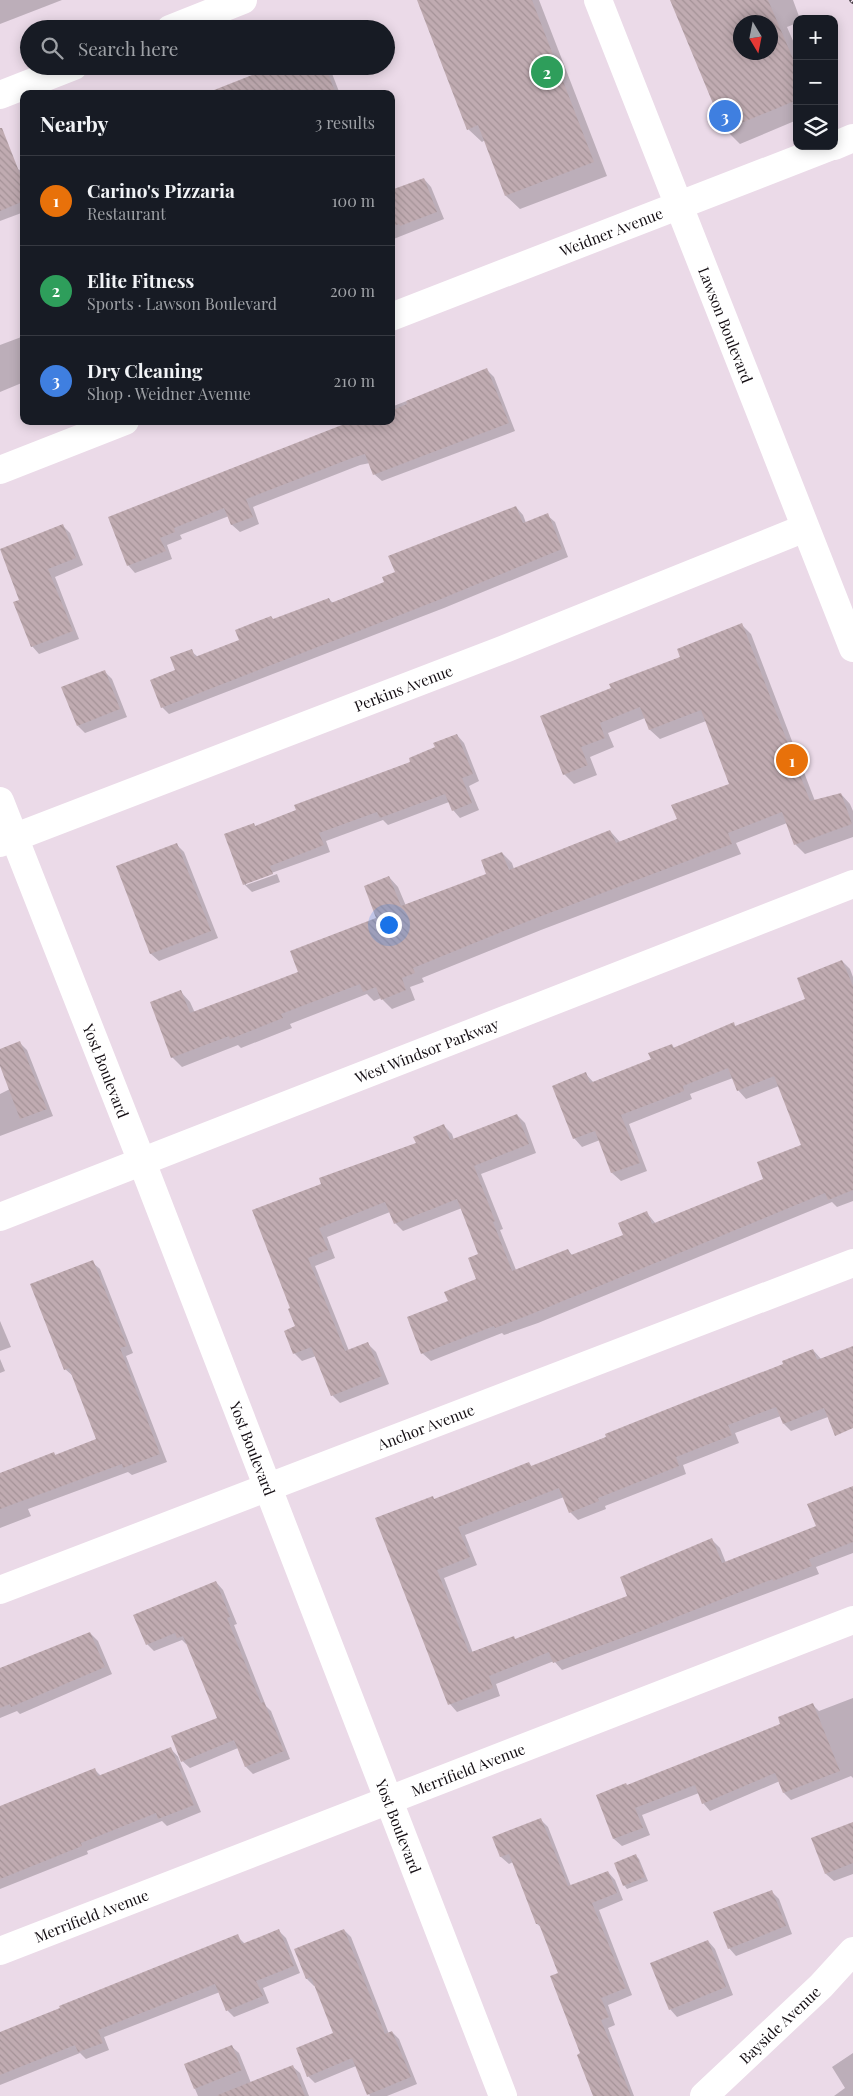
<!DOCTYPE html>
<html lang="en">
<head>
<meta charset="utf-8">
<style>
  :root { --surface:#171b24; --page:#20242c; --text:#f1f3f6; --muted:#9ea1a6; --line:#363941; --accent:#7c3aed }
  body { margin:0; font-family:"Playfair Display",serif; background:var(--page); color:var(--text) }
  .controls { position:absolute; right:15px; top:15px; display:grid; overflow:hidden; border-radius:10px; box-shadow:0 2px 12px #0003 }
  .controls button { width:45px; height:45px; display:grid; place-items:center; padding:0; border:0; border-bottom:1px solid var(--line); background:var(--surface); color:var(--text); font:25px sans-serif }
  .compass { position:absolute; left:733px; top:15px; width:45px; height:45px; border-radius:50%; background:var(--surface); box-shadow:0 2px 12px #0003; rotate:170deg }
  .you { position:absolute; left:388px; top:924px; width:18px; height:18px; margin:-12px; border:4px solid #fff; border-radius:50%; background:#1a73e8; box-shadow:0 0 0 8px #1a73e833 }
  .badge { display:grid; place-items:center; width:32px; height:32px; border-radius:50%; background:var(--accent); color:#fff; font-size:16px; font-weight:700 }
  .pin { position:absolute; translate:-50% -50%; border:2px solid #fff; box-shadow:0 1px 5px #0006 }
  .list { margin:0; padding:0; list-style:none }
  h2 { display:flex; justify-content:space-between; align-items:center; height:65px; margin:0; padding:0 20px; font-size:21px }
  h2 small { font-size:16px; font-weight:400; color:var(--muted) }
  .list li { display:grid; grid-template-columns:32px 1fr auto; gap:15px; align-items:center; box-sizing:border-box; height:90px; padding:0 20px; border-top:1px solid var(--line) }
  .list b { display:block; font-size:19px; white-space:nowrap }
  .list p { margin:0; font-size:16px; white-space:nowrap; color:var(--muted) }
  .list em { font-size:16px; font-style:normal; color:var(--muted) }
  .icon { flex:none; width:28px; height:28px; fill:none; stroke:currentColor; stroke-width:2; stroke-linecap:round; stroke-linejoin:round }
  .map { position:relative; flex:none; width:853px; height:2096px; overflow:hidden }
  .search { position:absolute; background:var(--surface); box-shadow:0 2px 12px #0003; left:20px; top:20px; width:375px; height:55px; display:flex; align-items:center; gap:12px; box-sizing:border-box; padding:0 18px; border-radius:28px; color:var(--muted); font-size:19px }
  .panel { position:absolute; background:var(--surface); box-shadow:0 2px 12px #0003; left:20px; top:90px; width:375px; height:335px; border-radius:10px }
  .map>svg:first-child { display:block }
</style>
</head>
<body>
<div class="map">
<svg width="853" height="2096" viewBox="0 0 853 2096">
  <defs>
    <pattern id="building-back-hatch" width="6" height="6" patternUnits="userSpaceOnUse" patternTransform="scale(1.25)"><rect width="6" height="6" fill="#c0abb1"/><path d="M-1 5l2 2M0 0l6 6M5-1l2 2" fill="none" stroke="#a49297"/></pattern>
  </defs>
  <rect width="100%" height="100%" fill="#ebdae8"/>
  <!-- shadow -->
  <g fill="#0003" fill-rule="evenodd">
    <path d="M0,0H62L0,24Z"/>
    <path d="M418,0H539L607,176L520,209L506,196L485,140L482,142L468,129Z"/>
    <path d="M672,0H793L800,19H797V23L787,27L797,50V120L740,144L725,129ZM740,22H770V52H740Z"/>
    <path d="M275,66H329L340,94H208Z"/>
    <path d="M16,167L19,170L24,168V212L0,221V173Z"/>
    <path d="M424,179L431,187L444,219L391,240V192Z"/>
    <path d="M24,336V382L0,392V345Z"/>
    <path d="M487,370L494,377L515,431L382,481L374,474L370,463L360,465L253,507L259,524L240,532L232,525L229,516L180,535L182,539L167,545L172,559L135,573L128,565L109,518L391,421V407Z"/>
    <path d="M516,507L523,515L526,523L547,515L555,522L568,557L444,608L169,714L162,707L177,671L191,651L198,657L241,641L274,620L329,599L333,603L386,583L396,573Z"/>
    <path d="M63,526L70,533L83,565L55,577L79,639L39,654L32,646L21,601Z"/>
    <path d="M742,625L751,634L815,801L841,794L850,804L853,811V837L805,854L795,844L787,823L736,843L741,854L541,930L422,978L424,982L410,987L415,1000L392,1009L381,998L374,1001L367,994L290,1024L292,1028L241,1048L238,1045L182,1067L172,1057L181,992L190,1002L195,1013L300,973L378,919L389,877L398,887L406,906L488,874L502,853L512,863L514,869L610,831L620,842L678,820L731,785L706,721L660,739L650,730L645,718L608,733L614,747L590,757L597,775L574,784L564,774L613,689L682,658Z"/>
    <path d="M105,672L112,679L127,717L85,733L78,726Z"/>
    <path d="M457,735L464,743L479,781L469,786L479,810L460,818L453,810L449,802L388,825L383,820L326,841L330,852L246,882V885L277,874L280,882L252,892L244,884L256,827L412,762Z"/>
    <path d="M177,845L184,852L218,938L159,961L151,954L118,867Z"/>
    <path d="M842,961L850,969L853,977V1201L837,1207L832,1202L538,1323L504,1335L502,1333L431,1361L422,1353L450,1302L478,1280L480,1255L462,1208L403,1231L395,1223L390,1212L327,1237L335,1258L315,1266L349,1351L368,1344L376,1352L389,1384L340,1403L332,1395L316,1356L302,1361L294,1353L296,1327L292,1309L323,1184L417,1144L444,1126L452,1134L454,1140L517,1115L525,1123L536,1153L481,1174L503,1229L500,1230L516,1270L568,1250L573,1256L624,1236L647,1213L656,1224L765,1180L803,1146L779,1086L746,1099L738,1090L733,1078L690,1094L692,1099L629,1124L647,1171L621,1181L612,1173L600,1140L582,1147L574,1138L585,1073L594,1083L652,1060L672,1045L675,1049L733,1024L736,1027L807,999Z"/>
    <path d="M20,1043L27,1050L53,1116L0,1136V1094L10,1089L0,1062V1050Z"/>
    <path d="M92,1262L100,1269L133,1353L126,1356L167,1462L132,1475L128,1472L28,1509L31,1516L0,1528V1474L54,1453L56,1456L98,1440L73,1376L65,1369Z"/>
    <path d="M0,1321L11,1347L0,1351Z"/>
    <path d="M853,1347V1392L849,1409L791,1431L784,1424L781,1416L735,1433L739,1443L683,1465L686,1474L605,1506L606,1509L578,1520L570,1512L564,1497L465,1535L477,1565L444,1578L473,1653L516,1640L629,1597L712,1540L720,1548L726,1563L817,1527L853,1488V1553L816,1567L819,1574L562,1670L554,1661L496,1684L500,1696L457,1712L450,1704L376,1519L435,1500L529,1463L532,1467L785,1365L813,1350L821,1359Z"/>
    <path d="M0,1359L5,1371L0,1373Z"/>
    <path d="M216,1582L223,1590L237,1624L234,1625L266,1706L271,1711L290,1759L253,1774L246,1767L238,1748L190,1768L178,1757L201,1812L167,1826L162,1821L87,1851L88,1854L0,1889V1814L95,1770L101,1776L171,1749L182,1761L218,1719L188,1644H186L182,1640L154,1651L147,1644Z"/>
    <path d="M90,1633L98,1641L112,1674L20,1714L17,1711L0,1718V1669Z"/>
    <path d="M853,1698V1778L851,1776L791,1800L784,1793L780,1781L710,1811L703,1803L699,1793L642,1815L650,1835L622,1846L614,1839L598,1796L628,1787L782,1725L813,1705L819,1711Z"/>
    <path d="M541,1820L548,1827L571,1886L608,1872L615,1880L623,1900L599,1910L632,1995L608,2005L615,2025L608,2028L634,2096H594L559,1974L542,1928L537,1924L513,1862L509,1864L501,1857L494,1838Z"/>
    <path d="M853,1823V1874L834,1881L826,1874L812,1839Z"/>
    <path d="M636,1856L639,1859L648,1881L627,1889L624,1885Z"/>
    <path d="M771,1891L779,1899L792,1934L736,1956L729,1948Z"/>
    <path d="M344,1930L351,1937L389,2034L392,2032L399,2039L417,2084L387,2096H370L356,2066L315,2083L308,2076L335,2033L316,1985L314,1986L307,1979L295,1950Z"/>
    <path d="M279,1931L286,1938L300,1973L263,1988L269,2003L234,2017L227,2010L220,1992L104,2037L109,2050L86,2059L80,2053L0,2085V2033L237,1936L245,1944Z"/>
    <path d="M708,1941L715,1949L733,1995L677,2017L670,2009Z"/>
    <path d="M231,2046L239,2053L251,2083L292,2066L300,2073L309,2096H198L185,2065Z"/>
    <path d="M853,2053V2096H834L845,2088L832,2067Z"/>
  </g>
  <!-- building -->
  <g fill="url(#building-back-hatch)" fill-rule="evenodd">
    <path d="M417,0H532L594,162L505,196L478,125L467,130Z"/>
    <path d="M670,0H768L797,68V100L724,130ZM740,22H770V52H740Z"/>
    <path d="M275,66H325L336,94H209V92Z"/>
    <path d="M0,128H2L24,184V201L0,211Z"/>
    <path d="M424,178L437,212L400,226L399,224L391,227V190Z"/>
    <path d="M487,368L509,423L373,475L365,454L352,458L246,499L253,517L231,525L224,508L174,528L175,532L160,538L166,551L127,566L108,517L352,421H391V411L407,404L406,401Z"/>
    <path d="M516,506L523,523L548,513L562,549L436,601L161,708L150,680L175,670L170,657L192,649L195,657L239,640L235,630L271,616L273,619L329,598L331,603L384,582L382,577L395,572L388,556Z"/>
    <path d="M63,524L76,558L48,569L73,631L31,647L13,602L19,600L0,549Z"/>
    <path d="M742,623L810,801L841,793L852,824L794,845L782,812L728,833L732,844L531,920L413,968L415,973L402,978L406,990L381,1000L376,987L363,992L360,984L281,1014L283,1018L230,1039L229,1036L171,1058L150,1002L181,990L190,1013L298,972L290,951L376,918L364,886L389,876L401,906L486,874L481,860L502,852L509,870L610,830L616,843L677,819L671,805L729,784L701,710L649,730L640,707L600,723L605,738L581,747L588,765L563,775L540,716L611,688L609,684L680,657L677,649Z"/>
    <path d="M105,670L120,709L77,726L61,687Z"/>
    <path d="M457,734L473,774L462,778L472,803L452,811L445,794L380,818L377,812L319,833L324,845L270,866L273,874L243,885L224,834L254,823L255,826L296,810L294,805L410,762L409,758L435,747L433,743Z"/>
    <path d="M177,843L211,931L150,954L116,866Z"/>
    <path d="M842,960L853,986V1190L828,1200L825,1193L529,1315L495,1328L494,1326L421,1354L407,1317L448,1301L444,1292L476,1279L468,1258L478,1254L457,1199L394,1224L385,1202L319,1228L328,1250L308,1258L345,1351L368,1342L382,1376L331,1396L311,1347L293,1354L284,1331L295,1326L288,1309L290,1308L252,1210L321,1184L319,1178L416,1143L413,1137L444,1124L450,1140L517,1114L529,1144L474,1166L495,1221L493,1222L512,1271L568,1249L571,1255L623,1235L618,1223L647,1211L652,1224L763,1179L757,1162L801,1145L774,1076L737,1091L728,1068L683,1086L684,1091L621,1115L640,1163L611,1173L595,1131L573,1139L552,1086L586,1072L590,1083L651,1059L648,1053L672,1044L673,1048L734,1022L735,1026L805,999L797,978Z"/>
    <path d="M20,1041L47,1109L20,1119L0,1066V1049Z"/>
    <path d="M93,1260L127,1346L120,1348L160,1454L123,1468L122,1464L0,1509V1473L54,1452L55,1455L96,1439L69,1368L64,1370L30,1284Z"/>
    <path d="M853,1346V1428L835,1436L824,1408L783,1424L776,1407L728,1425L732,1435L676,1457L679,1466L598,1498L599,1501L569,1513L559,1488L458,1527L470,1557L437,1570L469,1653L514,1636L515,1639L627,1596L620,1577L712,1538L722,1563L816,1526L807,1504L853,1486V1542L809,1559L812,1566L773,1581V1579L641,1631L553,1663L549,1652L489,1676L493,1688L448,1705L375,1518L433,1496L434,1499L529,1462L531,1466L606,1437L605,1434L690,1400L783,1364L782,1361L813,1349L817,1360Z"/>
    <path d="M216,1581L230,1617L227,1618L261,1703L264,1702L284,1751L245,1767L234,1740L181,1762L171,1736L217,1718L183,1636L177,1638L175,1633L146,1645L133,1615Z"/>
    <path d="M90,1632L105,1667L11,1707L10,1704L0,1708V1668Z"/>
    <path d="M813,1703L840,1771L783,1793L775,1773L702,1804L695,1785L635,1808L643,1828L613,1839L596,1795L626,1783L627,1785L780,1724L778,1717Z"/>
    <path d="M171,1747L194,1805L158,1819L156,1813L81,1843L82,1846L0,1879V1806L95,1768L98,1776Z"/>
    <path d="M541,1818L568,1886L608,1871L617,1893L592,1903L626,1988L601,1998L609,2017L601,2020L631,2096H593L577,2055L580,2053L550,1976L558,1973L539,1924H536L509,1854L500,1857L492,1837Z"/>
    <path d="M853,1822V1863L825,1874L811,1838Z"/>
    <path d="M636,1854L645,1877L623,1886L614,1863Z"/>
    <path d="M772,1890L786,1926L728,1949L713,1912Z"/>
    <path d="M279,1929L294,1966L256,1981L263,1996L226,2011L215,1984L98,2030L103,2043L78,2052L75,2045L0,2075V2032L60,2008L59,2006L238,1934L242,1944Z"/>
    <path d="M344,1929L385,2034L392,2031L411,2077L367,2095L352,2058L307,2077L296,2048L333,2033L311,1977L306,1979L294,1949Z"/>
    <path d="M708,1940L726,1987L669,2010L650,1963Z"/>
    <path d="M232,2045L242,2070L194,2089L184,2064Z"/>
    <path d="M293,2065L305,2096H218V2095Z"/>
  </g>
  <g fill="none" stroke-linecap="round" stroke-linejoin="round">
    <!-- minor -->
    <g stroke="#fff" stroke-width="28">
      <path d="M170,29L243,0"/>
      <path d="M0,95L74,66"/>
      <path d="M834,146L853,138"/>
      <path id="s1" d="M391,317L832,146"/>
      <path d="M0,470L125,421"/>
      <path id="s2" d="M0,801L142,1162L503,2096"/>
      <path id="s3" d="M0,843L502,650L805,528"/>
      <path id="s4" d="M0,1217L853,884"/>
      <path id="s5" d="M0,1590L853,1263"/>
      <path id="s6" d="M0,1951L853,1620"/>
      <path id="s7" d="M704,2096L821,1986L853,1951"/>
    </g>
    <!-- secondary -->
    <path stroke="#fff" stroke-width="28" id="s8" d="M598,0L853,648"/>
    <defs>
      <path id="rail" d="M852,0L853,1"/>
    </defs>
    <!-- rail casing -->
    <use href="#rail" stroke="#494148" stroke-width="5.5"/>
    <!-- rail -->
    <use href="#rail" stroke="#f8e8f5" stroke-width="4" stroke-dasharray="11" stroke-linecap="butt"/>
  </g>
  <g text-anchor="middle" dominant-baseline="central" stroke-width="4" stroke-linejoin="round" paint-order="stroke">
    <!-- street labels -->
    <g font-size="15" fill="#140e13" stroke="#f8e8f5">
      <text stroke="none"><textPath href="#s1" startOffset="236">Weidner Avenue</textPath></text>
      <text stroke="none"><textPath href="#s8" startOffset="349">Lawson Boulevard</textPath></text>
      <text stroke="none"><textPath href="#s3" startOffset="432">Perkins Avenue</textPath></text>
      <text stroke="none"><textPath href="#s4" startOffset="458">West Windsor Parkway</textPath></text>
      <text stroke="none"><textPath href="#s2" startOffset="290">Yost Boulevard</textPath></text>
      <text stroke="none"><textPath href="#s5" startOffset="456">Anchor Avenue</textPath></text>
      <text stroke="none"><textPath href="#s2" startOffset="695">Yost Boulevard</textPath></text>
      <text stroke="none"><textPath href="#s6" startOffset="502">Merrifield Avenue</textPath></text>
      <text stroke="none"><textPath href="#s2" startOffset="1100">Yost Boulevard</textPath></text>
      <text stroke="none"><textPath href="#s6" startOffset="98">Merrifield Avenue</textPath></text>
      <text stroke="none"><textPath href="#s7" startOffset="104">Bayside Avenue</textPath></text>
    </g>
  </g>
</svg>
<div class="controls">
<button>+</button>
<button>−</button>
<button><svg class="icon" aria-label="layers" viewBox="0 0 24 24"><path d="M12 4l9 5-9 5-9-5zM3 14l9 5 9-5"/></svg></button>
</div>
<svg class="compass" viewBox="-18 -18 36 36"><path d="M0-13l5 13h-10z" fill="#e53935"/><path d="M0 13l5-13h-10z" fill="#9ea1a6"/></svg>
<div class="you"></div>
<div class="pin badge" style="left:792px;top:760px;background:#e8710a">1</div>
<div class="pin badge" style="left:547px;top:72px;background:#2e9e5b">2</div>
<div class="pin badge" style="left:725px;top:116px;background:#3f7fe0">3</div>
<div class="search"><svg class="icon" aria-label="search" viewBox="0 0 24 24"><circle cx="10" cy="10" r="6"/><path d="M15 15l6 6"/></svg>Search here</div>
<section class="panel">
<h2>Nearby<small>3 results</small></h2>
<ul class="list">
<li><span class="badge" style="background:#e8710a">1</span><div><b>Carino's Pizzaria</b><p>Restaurant</p></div><em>100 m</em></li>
<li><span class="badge" style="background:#2e9e5b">2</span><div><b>Elite Fitness</b><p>Sports · Lawson Boulevard</p></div><em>200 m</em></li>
<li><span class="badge" style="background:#3f7fe0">3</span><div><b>Dry Cleaning</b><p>Shop · Weidner Avenue</p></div><em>210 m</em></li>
</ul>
</section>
</div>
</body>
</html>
